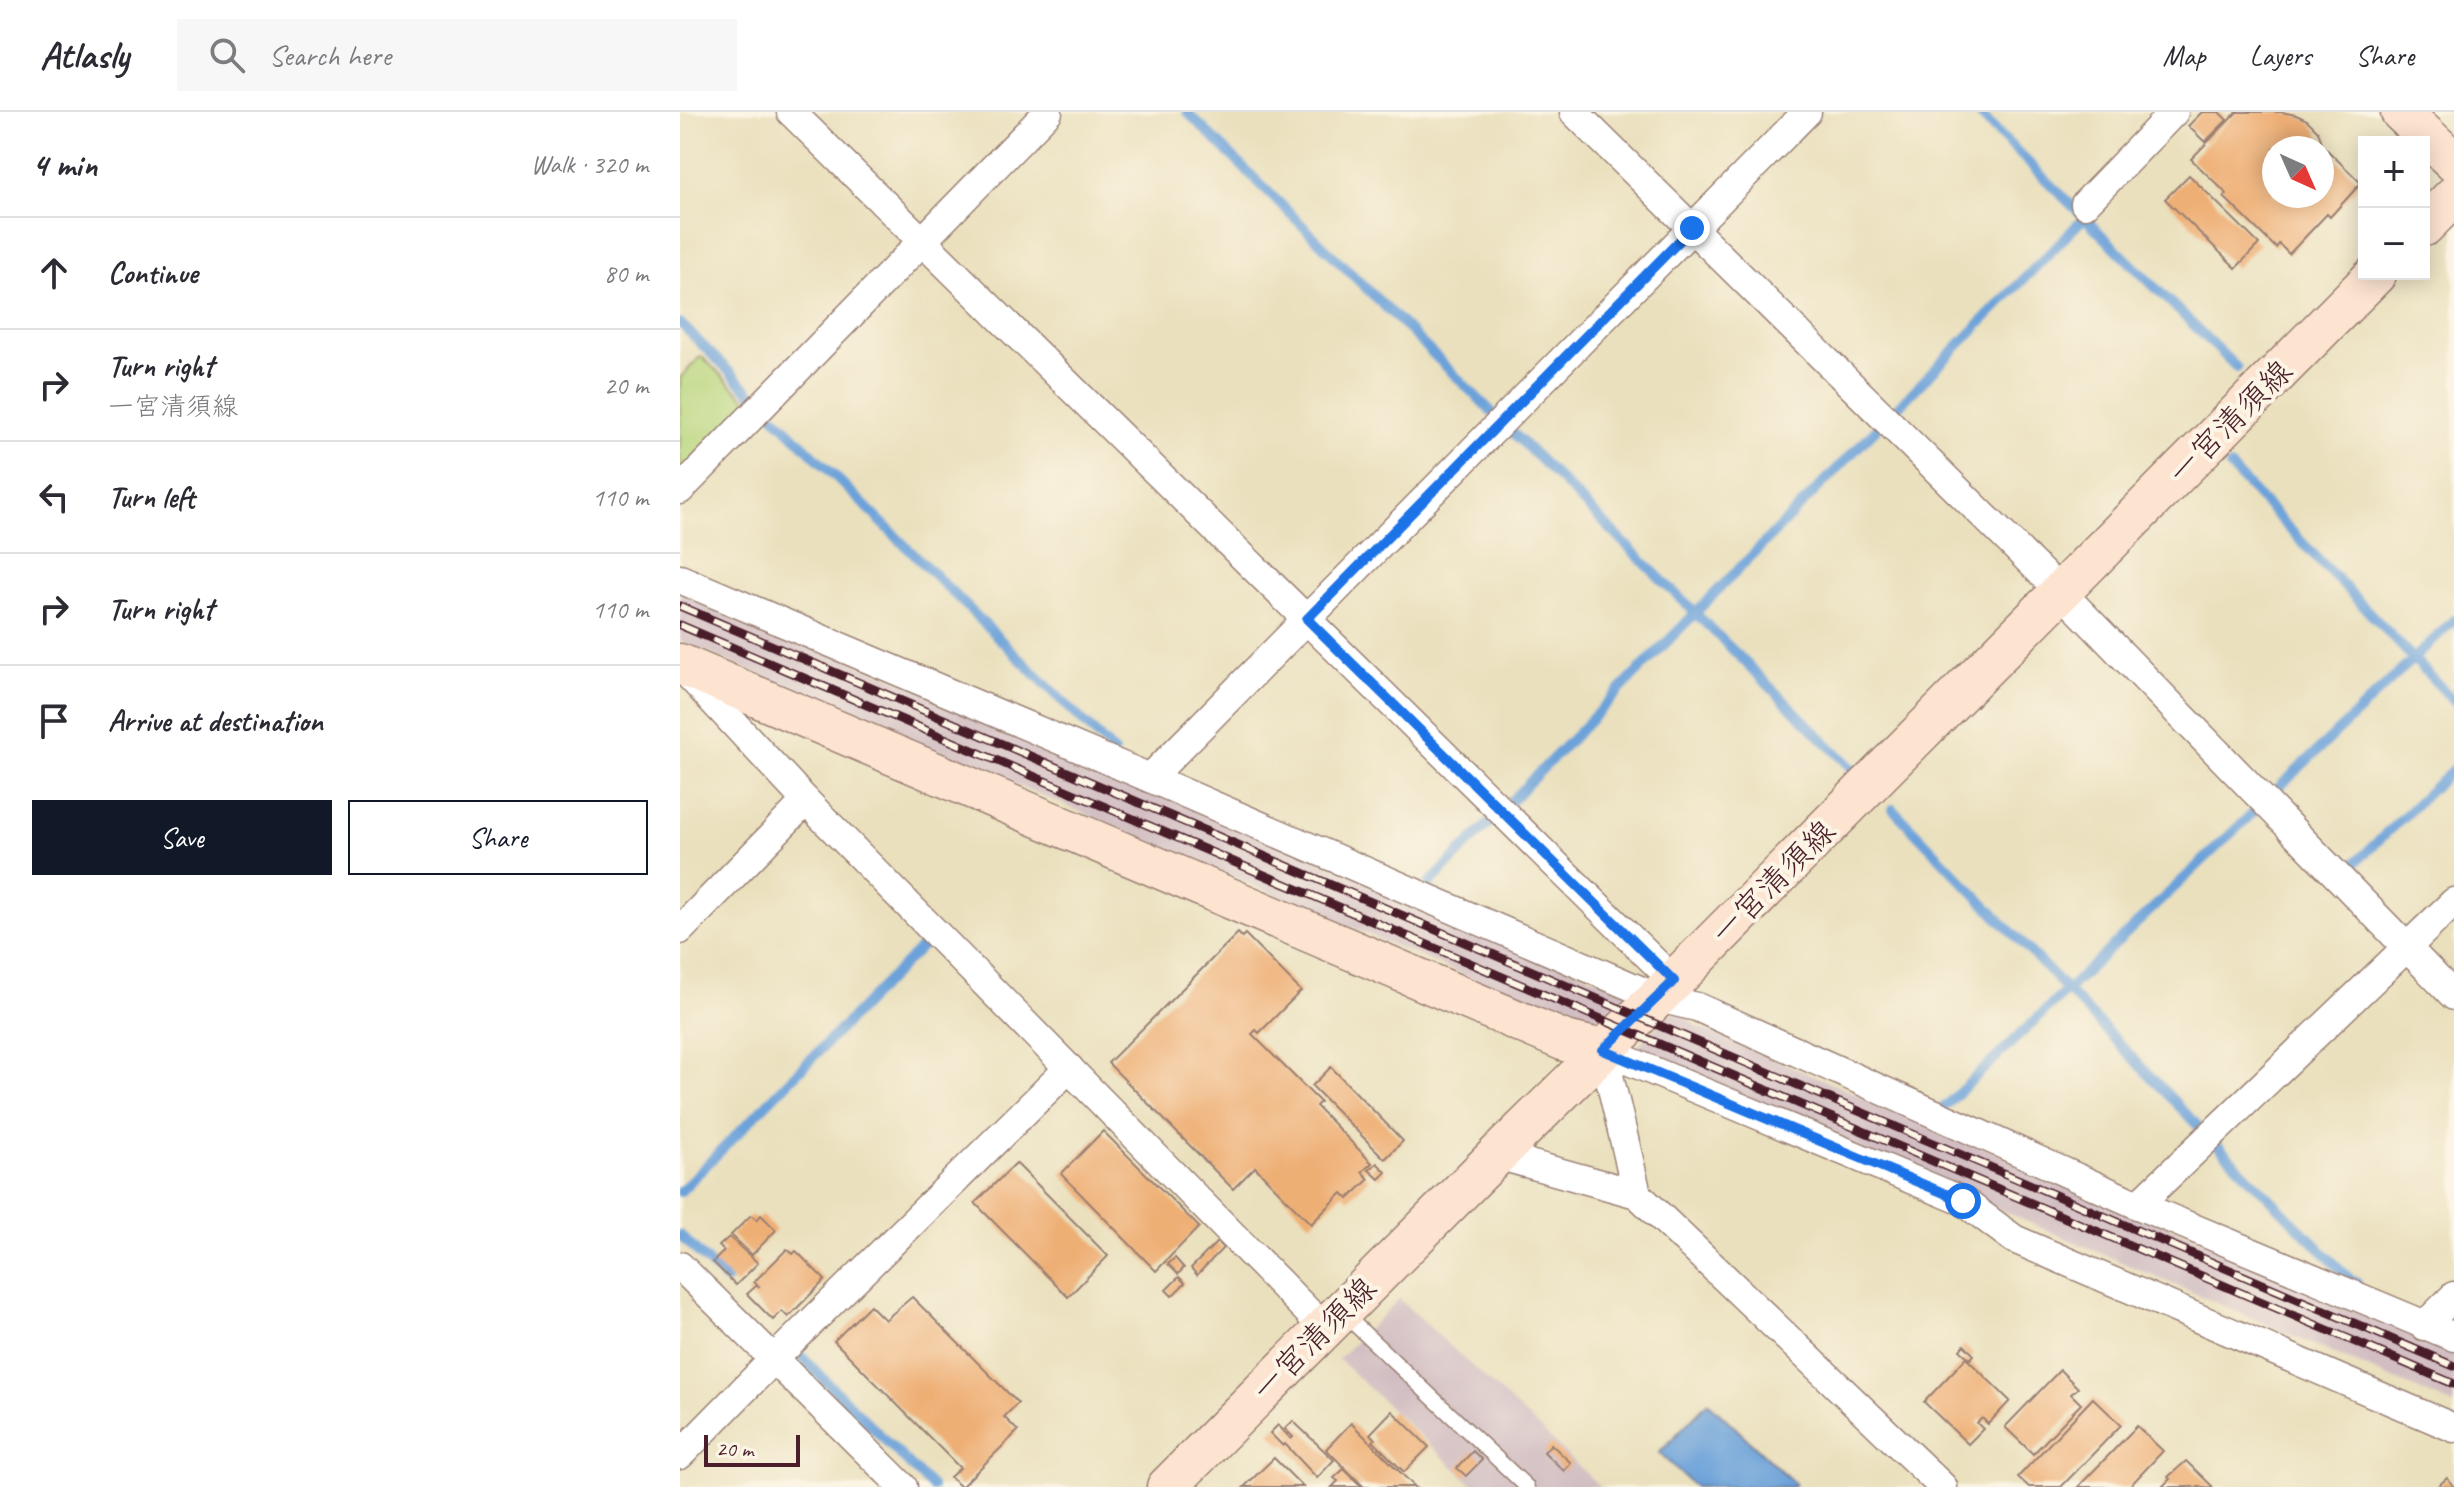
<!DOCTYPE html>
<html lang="en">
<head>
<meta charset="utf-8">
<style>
  :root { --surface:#fff; --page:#f7f7f7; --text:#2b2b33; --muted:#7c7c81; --line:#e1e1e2; --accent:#111827 }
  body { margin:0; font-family:Caveat,"Klee One",sans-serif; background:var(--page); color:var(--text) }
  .controls { position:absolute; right:24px; top:24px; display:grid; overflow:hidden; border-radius:0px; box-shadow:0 4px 20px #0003 }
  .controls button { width:72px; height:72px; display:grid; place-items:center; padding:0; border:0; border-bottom:2px solid var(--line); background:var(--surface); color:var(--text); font:40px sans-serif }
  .compass { position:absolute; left:1582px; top:24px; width:72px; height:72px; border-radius:50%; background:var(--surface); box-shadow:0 4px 20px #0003; rotate:135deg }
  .scale { position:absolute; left:24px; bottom:20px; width:96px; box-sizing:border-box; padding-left:8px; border:4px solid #4a1f2b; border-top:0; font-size:22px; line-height:28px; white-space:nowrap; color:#4a1f2b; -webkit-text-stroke:6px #fcf5e5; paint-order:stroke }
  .stop { position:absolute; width:24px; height:24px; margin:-18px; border:6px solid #1a73e8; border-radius:50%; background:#fff }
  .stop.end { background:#1a73e8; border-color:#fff; box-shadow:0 2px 8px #0008 }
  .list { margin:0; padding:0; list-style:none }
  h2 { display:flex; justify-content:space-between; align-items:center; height:104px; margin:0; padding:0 32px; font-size:34px }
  h2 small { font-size:26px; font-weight:400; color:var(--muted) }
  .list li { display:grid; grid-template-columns:52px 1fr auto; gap:24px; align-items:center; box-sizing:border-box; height:112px; padding:0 32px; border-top:2px solid var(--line) }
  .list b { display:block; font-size:30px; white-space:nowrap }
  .list p { margin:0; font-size:26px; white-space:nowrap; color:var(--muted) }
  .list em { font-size:26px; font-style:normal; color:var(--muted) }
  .actions { display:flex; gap:16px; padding:24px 32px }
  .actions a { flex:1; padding:18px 0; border:2px solid var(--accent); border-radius:0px; text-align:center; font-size:28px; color:var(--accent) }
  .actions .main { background:var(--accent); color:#fff }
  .icon { flex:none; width:44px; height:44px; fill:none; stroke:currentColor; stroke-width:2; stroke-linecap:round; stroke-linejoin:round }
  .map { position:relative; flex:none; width:1774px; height:1375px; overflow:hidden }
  header { display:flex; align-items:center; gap:48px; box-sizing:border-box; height:112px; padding:0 40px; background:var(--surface); border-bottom:2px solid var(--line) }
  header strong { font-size:38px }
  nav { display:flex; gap:44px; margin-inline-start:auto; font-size:28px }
  .search { width:560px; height:72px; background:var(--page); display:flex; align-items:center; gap:20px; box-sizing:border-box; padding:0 28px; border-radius:0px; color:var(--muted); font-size:30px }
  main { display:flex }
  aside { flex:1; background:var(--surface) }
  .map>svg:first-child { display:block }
</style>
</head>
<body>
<header>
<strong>Atlasly</strong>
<div class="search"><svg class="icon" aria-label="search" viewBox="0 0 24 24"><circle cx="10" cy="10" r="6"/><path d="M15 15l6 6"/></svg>Search here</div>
<nav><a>Map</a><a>Layers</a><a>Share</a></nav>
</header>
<main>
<aside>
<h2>4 min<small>Walk · 320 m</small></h2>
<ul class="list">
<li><svg class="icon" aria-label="ahead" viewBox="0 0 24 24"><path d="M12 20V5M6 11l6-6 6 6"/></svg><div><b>Continue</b></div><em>80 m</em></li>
<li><svg class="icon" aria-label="right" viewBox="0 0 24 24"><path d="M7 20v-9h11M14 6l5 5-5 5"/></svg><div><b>Turn right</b><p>一宮清須線</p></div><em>20 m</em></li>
<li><svg class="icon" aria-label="left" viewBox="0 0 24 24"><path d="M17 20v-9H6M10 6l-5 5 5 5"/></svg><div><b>Turn left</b></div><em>110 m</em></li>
<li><svg class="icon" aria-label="right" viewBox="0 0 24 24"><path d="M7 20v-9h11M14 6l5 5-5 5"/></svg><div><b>Turn right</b></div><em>110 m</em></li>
<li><svg class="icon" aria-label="arrive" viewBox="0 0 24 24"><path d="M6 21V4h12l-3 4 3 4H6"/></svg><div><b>Arrive at destination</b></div></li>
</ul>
<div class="actions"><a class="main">Save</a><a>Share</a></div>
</aside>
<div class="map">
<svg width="1774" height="1375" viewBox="0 0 1774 1375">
  <rect width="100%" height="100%" fill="#fcf5e5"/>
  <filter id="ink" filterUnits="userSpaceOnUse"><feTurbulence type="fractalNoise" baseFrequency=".0125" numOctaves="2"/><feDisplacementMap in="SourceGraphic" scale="16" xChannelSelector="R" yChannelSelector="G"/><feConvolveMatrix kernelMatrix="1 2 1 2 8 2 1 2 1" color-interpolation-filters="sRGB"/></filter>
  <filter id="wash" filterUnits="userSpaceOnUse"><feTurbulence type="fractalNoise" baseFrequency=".006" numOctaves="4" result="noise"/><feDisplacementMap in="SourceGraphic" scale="32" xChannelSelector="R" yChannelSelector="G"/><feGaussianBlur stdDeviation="1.8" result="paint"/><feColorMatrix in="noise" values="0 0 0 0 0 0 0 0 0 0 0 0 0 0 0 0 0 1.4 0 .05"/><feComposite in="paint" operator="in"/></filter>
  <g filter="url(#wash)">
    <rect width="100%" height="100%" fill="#eae0bd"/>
    <!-- industrial -->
    <g fill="#d2bec2">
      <path d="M0,475L954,883L917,920L0,529Z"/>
      <path d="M990,901L1003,902L1018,915L1774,1234V1293L962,944L955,937Z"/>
      <path d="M719,1187L860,1317L920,1375H795L658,1247Z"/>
    </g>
    <!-- green -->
    <path fill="#b7d57c" stroke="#807a54" stroke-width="2" d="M21,244L69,290L0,360V266Z"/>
    <!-- water -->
    <path fill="#6ca2d9" stroke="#5b6082" stroke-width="2" d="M1028,1290L1115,1372L1113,1375H1015L979,1341Z"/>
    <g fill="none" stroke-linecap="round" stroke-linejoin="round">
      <!-- stream -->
      <g stroke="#6ca2d9" stroke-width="10">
        <path d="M507,0L813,301"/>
        <path d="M1297,0L1557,256"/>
        <path d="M0,211L74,284"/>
        <path d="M88,298L434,640"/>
        <path d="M1214,299L1404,106"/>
        <path d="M828,316L1172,656"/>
        <path d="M1550,355L1774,589"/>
        <path d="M1590,684L1774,508"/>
        <path d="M830,690L1200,313"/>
        <path d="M1213,697L1518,1014"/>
        <path d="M1667,759L1774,656"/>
        <path d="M749,772L816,704"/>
        <path d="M1264,995L1578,696"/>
        <path d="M1535,1031L1671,1168L1677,1171"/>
        <path d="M0,1080L248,828"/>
        <path d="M0,1123L46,1168"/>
        <path d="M116,1239L252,1375"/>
      </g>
    </g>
    <g id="blocks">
      <!-- building -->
      <g fill="#eeaf74" fill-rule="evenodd">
        <path d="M1522,0H1539L1547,8L1525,30L1508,14Z"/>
        <path d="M1557,0H1601L1616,3L1627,8L1638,19L1643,34L1681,71L1650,105L1647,102L1609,142L1599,132L1596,136L1544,85L1547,82L1511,47ZM1594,36H1642V84H1594Z"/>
        <path d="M1509,63L1579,132L1556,156L1485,87Z"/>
        <path d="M558,821L562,825L565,822L621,879L579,921L576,918L572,922L640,990L636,994L692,1051L682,1060L689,1067L668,1087L662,1081L631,1112L575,1055L553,1077L428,951Z"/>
        <path d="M651,955L723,1029L705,1047L632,974Z"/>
        <path d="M423,1019L519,1115L476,1159L381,1062Z"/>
        <path d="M336,1051L428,1144L388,1185L295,1091Z"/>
        <path d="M697,1051L706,1060L699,1067L689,1058Z"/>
        <path d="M71,1103L77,1108L81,1103L96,1118L72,1143L51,1123Z"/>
        <path d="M49,1125L78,1151L56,1173L33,1150L44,1139L39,1134Z"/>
        <path d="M537,1130L543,1136L517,1163L511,1156Z"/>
        <path d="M107,1137L113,1142L116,1139L145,1168L108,1205L102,1199L93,1208L67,1182L76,1174L80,1175L74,1170Z"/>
        <path d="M495,1146L504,1156L498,1162L488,1152Z"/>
        <path d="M499,1165L505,1171L492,1184L486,1178Z"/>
        <path d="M232,1185L338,1291L324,1305L338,1319L281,1375L270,1365L280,1356L154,1229L190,1193L205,1208Z"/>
        <path d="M1284,1233L1294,1243L1290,1247L1280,1238Z"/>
        <path d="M1286,1246L1330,1289L1308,1312L1302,1306L1297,1311L1303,1317L1288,1332L1244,1290Z"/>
        <path d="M1380,1258L1398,1276L1391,1282L1401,1292L1353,1342L1325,1315Z"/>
        <path d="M1413,1286L1441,1313L1381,1375H1349L1338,1365Z"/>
        <path d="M712,1299L749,1335L724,1360L693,1329L695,1327L690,1322Z"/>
        <path d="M613,1309L654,1348L637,1366L605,1332L603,1334L590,1321L598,1313L611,1327L613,1325L605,1317Z"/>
        <path d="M671,1311L735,1375H684L646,1337Z"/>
        <path d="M1457,1314L1483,1339L1449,1375H1398Z"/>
        <path d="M871,1332L891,1351L884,1359L864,1340Z"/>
        <path d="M793,1339L802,1348L786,1364L777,1356Z"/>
        <path d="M594,1346L623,1375H564Z"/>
        <path d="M1506,1349L1533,1375H1482L1490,1367L1488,1365Z"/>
        <path d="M664,1357L682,1375H652L658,1369L654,1366Z"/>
        <path d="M1767,1366L1774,1375H1757Z"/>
      </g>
    </g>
  </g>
  <g filter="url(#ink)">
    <use href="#blocks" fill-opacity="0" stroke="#9a8074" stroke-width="2"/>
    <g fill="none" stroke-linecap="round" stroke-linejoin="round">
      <defs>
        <path id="lane" d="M664,1202L847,1375"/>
        <g id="street">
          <path d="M111,0L994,869"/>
          <path d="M894,0L1381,480L1774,884"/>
          <path d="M1405,92L1494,0"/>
          <path d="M0,378L368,0"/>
          <path d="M0,467L470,666L978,886L1017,895L1458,1093L1774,1225"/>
          <path d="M6,560L126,689L644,1216"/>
          <path d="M470,666L1127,0"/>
          <path d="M0,818L126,689"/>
          <path d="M923,938L1283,1089L1334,1127L1774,1316"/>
          <path d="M923,938L957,1082"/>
          <path d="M817,1043L957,1082L1263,1375"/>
          <path d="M1458,1093L1774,790"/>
          <path d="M0,1154L223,1375"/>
          <path d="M1744,1214L1774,1184"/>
          <path d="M0,1343L94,1247L389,956"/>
        </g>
        <g id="secondary">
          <path d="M1721,0L1774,50"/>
          <path d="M1744,114L1774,84"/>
          <path d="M0,552L885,929L923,938"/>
          <path d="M487,1375L817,1043L994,869L1696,162"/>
        </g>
      </defs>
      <!-- lane casing -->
      <use href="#lane" stroke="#9a8074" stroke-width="17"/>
      <!-- street casing -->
      <use href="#street" stroke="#9a8074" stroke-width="31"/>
      <!-- secondary casing -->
      <use href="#secondary" stroke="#9a8074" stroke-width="43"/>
      <!-- lane -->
      <use href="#lane" stroke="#fff" stroke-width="14"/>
      <!-- street -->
      <use href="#street" stroke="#fff" stroke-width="28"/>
      <!-- secondary -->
      <use href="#secondary" stroke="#fde4d1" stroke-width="40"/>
      <defs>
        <g id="rail">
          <path d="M0,494L1774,1254"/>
          <path d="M0,513L1774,1272"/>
        </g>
      </defs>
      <!-- rail casing -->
      <use href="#rail" stroke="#4a1f2b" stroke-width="9"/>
      <!-- rail -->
      <use href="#rail" stroke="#fcf5e5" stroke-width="6" stroke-dasharray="18" stroke-linecap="butt"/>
    </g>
  </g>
  <g fill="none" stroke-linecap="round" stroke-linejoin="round" filter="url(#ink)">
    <!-- route -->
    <path stroke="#1a73e8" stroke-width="10" d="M1012,116L627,507L994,869L923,938L1283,1089"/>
  </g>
  <g text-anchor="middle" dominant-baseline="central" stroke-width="8" stroke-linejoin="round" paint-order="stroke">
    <!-- street labels -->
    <g font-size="32" fill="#4a1f2b" stroke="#fcf5e5">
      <text transform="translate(1550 310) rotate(-45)">一宮清須線</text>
      <text transform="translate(1093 770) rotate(-45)">一宮清須線</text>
      <text transform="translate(634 1227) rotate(-45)">一宮清須線</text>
    </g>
  </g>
</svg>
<div class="controls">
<button>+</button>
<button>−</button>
</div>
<svg class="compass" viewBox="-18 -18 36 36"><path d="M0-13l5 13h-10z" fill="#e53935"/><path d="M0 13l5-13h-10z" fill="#7c7c81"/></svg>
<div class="scale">20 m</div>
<div class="stop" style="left:1283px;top:1089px"></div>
<div class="stop end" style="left:1012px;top:116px"></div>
</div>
</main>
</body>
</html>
